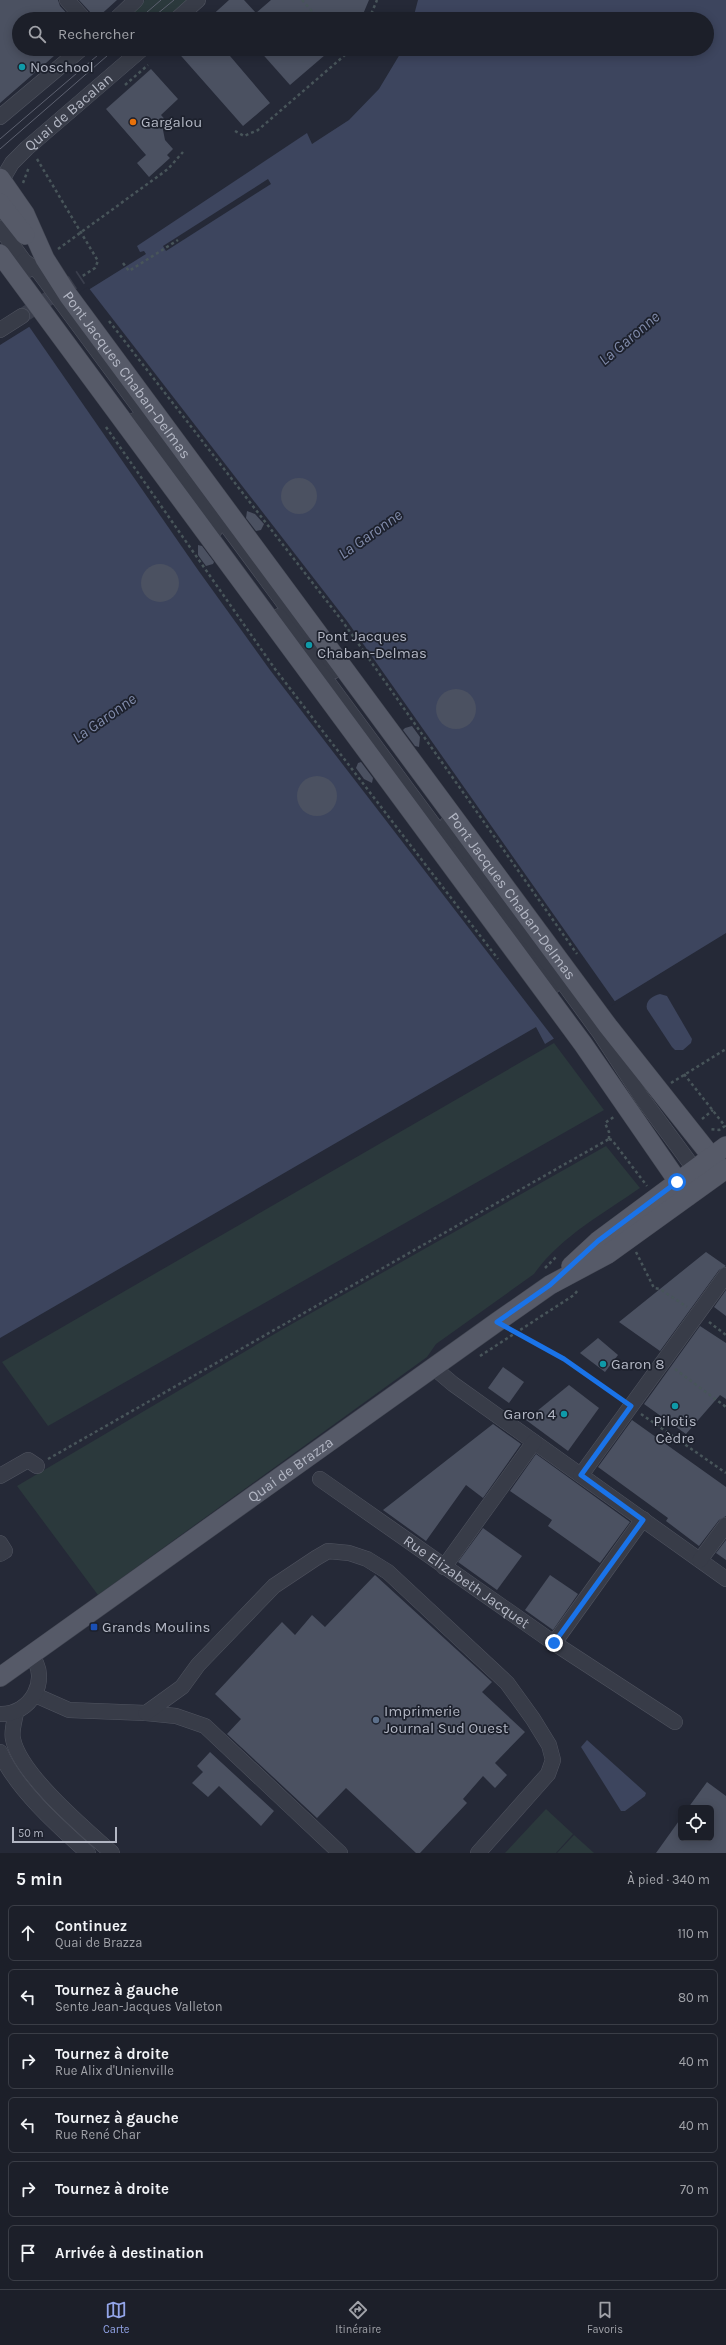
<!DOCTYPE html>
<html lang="fr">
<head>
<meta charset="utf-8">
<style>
  :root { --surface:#1c1f29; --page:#292c35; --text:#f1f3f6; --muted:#a0a2a8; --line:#3a3d46; --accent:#93a5e9 }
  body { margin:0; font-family:Karla,sans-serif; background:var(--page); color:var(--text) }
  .controls { position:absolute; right:12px; bottom:12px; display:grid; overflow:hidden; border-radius:6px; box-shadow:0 2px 10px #0003 }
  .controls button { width:36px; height:36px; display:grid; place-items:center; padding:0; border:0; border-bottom:1px solid var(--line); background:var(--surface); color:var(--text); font:20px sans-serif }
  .scale { position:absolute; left:12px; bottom:10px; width:105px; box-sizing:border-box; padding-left:4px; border:2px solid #b3b7c4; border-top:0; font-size:11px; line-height:14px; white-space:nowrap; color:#b3b7c4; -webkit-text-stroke:3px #1d212d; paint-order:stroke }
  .stop { position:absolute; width:12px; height:12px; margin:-9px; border:3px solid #1a73e8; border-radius:50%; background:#fff }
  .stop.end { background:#1a73e8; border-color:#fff; box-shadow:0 1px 4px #0008 }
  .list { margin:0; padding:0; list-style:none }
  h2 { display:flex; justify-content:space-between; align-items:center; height:52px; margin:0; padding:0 16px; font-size:17px }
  h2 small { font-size:13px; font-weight:400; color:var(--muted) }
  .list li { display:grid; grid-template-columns:26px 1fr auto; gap:12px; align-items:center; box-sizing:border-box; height:56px; margin:0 8px 8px; padding:0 8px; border:1px solid var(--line); border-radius:6px }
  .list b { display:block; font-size:15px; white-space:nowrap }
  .list p { margin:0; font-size:13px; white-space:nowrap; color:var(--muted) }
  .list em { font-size:13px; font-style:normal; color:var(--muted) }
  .icon { flex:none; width:22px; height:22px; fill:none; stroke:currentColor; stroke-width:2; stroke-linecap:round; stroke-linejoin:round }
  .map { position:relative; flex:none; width:726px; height:1853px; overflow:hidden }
  .search { position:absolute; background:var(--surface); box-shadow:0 2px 10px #0003; left:12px; right:12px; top:12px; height:44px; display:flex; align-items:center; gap:10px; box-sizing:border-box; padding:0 14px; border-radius:22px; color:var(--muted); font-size:15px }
  .sheet { height:436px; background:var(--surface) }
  nav { display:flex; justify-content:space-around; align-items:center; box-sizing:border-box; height:56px; border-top:1px solid var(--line); background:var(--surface); font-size:11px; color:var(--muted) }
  nav a { display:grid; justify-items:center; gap:2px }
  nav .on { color:var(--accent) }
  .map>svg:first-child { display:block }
</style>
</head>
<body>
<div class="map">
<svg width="726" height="1853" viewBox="0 0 726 1853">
  <rect width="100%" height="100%" fill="#252937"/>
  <!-- green -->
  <g fill="#2b393c">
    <path d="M145,0H191L170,19H124Z"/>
    <path d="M554,1043L604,1110L48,1426L2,1362Z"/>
    <path d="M606,1146L640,1188C604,1213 560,1237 534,1274L436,1344L427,1357L98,1595L17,1486L283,1329Z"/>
    <path d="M546,1809L573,1834L556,1853H505Z"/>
    <path d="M574,1835L594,1853H557Z"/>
  </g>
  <!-- water -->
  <g fill="#3d455e">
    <path d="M418,0H726V933L545,1044L536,1027L0,1338V345L146,254L144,251L140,252L137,246L307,133L312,144L349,120L379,89L403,49H707V19H413Z"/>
    <path d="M660,994L667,996L692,1039L691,1043L683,1050H675L672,1047L647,1009C645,1001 652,996 660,994Z"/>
    <path d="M587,1740L646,1793L645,1796L625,1811H621L581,1747Z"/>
  </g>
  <!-- pier -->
  <g fill="#252937">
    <path d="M268,179L271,184L166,251L163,246Z"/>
    <path d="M88,287L347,621L616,1003L555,1040L270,670L198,570L28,325Z"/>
  </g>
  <!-- building -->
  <g fill="#4b5161">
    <path d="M0,0H58L60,6L72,19H19V49H62L0,103Z"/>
    <path d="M79,0H117L96,19H93L91,13Z"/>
    <path d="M229,0H244L256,13L271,0H369L361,19H208Z"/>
    <path d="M175,49H238L230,56L270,103L243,126Z"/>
    <path d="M258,49H332L290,85Z"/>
    <path d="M151,69L178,99L161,115L169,124L163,130L165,140L173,149L167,155L170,158L149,177L137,163L146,155L106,109Z"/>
    <circle cx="299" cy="496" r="18"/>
    <path d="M247,511L255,514L264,524L261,530L256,531L246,518Z"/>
    <path d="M198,545L202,546L214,562L213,564L206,566L198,555Z"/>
    <circle cx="160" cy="583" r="19"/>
    <circle cx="456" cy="709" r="20"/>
    <path d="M412,726L420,737L419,747L415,746L403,730L405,728Z"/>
    <path d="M361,762L373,778L372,783L364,779L356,768L358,763Z"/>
    <circle cx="317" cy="796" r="20"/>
    <path d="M706,1252L726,1266L719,1270L660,1351L619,1322Z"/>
    <path d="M726,1290V1316L714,1307Z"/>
    <path d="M700,1326L726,1343V1399L720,1395L686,1434L644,1404Z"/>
    <path d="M598,1338L618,1355L605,1372L580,1353Z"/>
    <path d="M503,1367L524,1382L509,1403L488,1388Z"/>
    <path d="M569,1385L599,1408L568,1451L526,1420Z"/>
    <path d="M632,1420L726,1487V1516L719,1520L699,1546L666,1521L668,1518L598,1467Z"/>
    <path d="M493,1424L521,1444L483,1498L466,1485L426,1541L383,1510Z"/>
    <path d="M536,1454L630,1522L600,1563L548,1526L552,1520L510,1491Z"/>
    <path d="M483,1528L522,1556L497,1590L458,1562Z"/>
    <path d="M726,1540V1560L716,1553Z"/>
    <path d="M375,1575L492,1682L482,1692L525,1732L495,1763L507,1775L495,1788L483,1776L463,1799L467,1803L420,1853H416L346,1788L317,1818L227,1734L241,1719L215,1694L282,1622L295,1635L312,1615L325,1627Z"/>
    <path d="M550,1575L578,1594L553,1630L525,1610Z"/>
    <path d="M210,1752L274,1811L261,1826L219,1786L208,1797L192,1783L203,1772L197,1766Z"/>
    <path d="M707,1782L726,1796V1853H656L681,1818V1838H711V1808H688Z"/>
  </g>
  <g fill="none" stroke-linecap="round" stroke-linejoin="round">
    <!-- minor-tunnel -->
    <path stroke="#3a3e4c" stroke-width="15" stroke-dasharray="15 8" stroke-linecap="butt" d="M22,316L81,277"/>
    <defs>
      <g id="minor">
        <path d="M67,0L84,19"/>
        <path d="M116,19L136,0"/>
        <path d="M177,19L198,0"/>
        <path d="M0,117L81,49"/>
        <path id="s1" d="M2,180L12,163L27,148L142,49"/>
        <path d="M0,228L24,261L28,270"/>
        <path d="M24,261L39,272L334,671"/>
        <path d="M0,330L22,316"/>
        <path d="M135,420L215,530"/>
        <path d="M279,616L553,986"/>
        <path d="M447,824L599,1032L642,1098L701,1178"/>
        <path d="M433,1367L453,1384L726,1579"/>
        <path d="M581,1475L726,1275"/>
        <path d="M0,1476L28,1460L37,1466"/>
        <path id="s2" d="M320,1479L554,1643L675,1722"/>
        <path d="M0,1543L5,1551L0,1554"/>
        <path d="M700,1560L726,1525"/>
        <path d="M444,1567L534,1442"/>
        <path d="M554,1643L643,1519"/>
        <path d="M35,1695L69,1710L146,1713L176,1716L205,1726L340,1853"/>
        <path d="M16,1712C15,1720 11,1731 13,1739C20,1774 84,1828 112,1853"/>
        <path d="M146,1713L182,1687L198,1665L274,1586L316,1558L328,1551L349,1553L367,1559L388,1572L507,1683L533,1719L549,1745L553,1760L548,1774L478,1853"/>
        <path d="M0,1714C31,1715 51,1679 31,1655"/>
        <path d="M0,1752C15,1788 59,1827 88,1853"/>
      </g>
      <g id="major">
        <path id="s3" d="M0,178L25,214L45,259L68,295L608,1026L723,1171"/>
        <path d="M0,203L25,235"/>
        <path d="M0,254L583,1044L688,1196"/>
        <path d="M571,1266L598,1241L726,1146"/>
        <path id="s4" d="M0,1677L497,1322L550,1285L608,1254L726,1169"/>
      </g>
    </defs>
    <!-- minor casing -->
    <use href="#minor" stroke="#505460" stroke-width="16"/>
    <!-- major casing -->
    <use href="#major" stroke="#414551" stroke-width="20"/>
    <!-- path -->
    <g stroke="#48555a" stroke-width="2.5" stroke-dasharray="3 3" stroke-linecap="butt">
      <path d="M302,0L319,19"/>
      <path d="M369,19L377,0"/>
      <path d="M345,49L349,54"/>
      <path d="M125,85L148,65"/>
      <path d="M235,131L244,136L258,130L352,49"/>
      <path d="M37,159L98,261L95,268L81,277"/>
      <path d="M23,183L29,167"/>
      <path d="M58,249L168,169L183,152"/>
      <path d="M123,263L129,271L178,240"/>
      <path d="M109,321L343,622L577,954"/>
      <path d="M106,427L275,669L498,959"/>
      <path d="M684,1074L725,1126L719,1130L710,1129"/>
      <path d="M671,1083L726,1049"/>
      <path d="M702,1119L713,1110"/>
      <path d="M609,1139L612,1140L647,1186"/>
      <path d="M609,1139V1132L605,1123L615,1116"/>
      <path d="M636,1252L654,1288L660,1289L687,1307"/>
      <path d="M545,1268L557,1256"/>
      <path d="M709,1322L726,1335"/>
      <path d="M516,1332L564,1359L619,1398"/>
      <path d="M480,1356L574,1295L578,1290"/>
      <path d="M675,1369L726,1407"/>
      <path d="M641,1414L726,1473"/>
      <path d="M48,1459L609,1139"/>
    </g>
    <!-- minor -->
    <use href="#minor" stroke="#383c48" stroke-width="15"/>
    <!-- major -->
    <use href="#major" stroke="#565a68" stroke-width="19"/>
    <!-- tram -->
    <g stroke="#5d6170" stroke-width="1">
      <path d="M139,19L161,0"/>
      <path d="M151,19L174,0"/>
      <path d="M0,139L105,49"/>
      <path d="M0,149L115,49"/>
    </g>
  </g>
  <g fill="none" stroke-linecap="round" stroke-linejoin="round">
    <!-- route -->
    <path stroke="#1a73e8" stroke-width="5" d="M554,1643L643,1520L581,1475L631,1406L564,1359L497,1322L550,1285L598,1241L677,1182"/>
  </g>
  <!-- markers -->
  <g fill="#0f9aa8" stroke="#1d212d" stroke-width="1.5">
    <circle cx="22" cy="67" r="4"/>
    <circle cx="309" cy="645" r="4"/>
    <circle cx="603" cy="1364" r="4"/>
    <circle cx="675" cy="1406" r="4"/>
    <circle cx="564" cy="1414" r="4"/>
  </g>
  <circle fill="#e8710a" stroke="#1d212d" stroke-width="1.5" cx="133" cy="122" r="4"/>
  <rect fill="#1a4fb4" stroke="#1d212d" stroke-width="1.5" x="90" y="1623" width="8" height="8" rx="2"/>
  <circle fill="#5c6f8a" stroke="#1d212d" stroke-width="1.5" cx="376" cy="1720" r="4"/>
  <g text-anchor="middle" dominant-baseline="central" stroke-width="3.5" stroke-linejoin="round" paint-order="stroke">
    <!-- poi labels -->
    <g font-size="15" fill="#b3b7c4" stroke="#1d212d" text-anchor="start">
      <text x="30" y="67">Noschool</text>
      <text x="141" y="122">Gargalou</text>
      <text x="317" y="636">Pont Jacques<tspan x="317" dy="17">Chaban-Delmas</tspan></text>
      <text x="611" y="1364">Garon 8</text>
      <text x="556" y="1414" text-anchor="end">Garon 4</text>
      <text x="675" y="1421" text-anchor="middle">Pilotis<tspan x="675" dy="17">Cèdre</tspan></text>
      <text x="102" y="1627">Grands Moulins</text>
      <text x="384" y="1711">Imprimerie<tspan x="384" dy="17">Journal Sud Ouest</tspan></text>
    </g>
    <!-- street labels -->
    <g font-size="15" fill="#b3b7c4" stroke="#1d212d">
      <text stroke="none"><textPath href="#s1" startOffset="96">Quai de Bacalan</textPath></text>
      <text stroke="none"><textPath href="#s3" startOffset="235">Pont Jacques Chaban-Delmas</textPath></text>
      <text stroke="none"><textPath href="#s3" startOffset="883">Pont Jacques Chaban-Delmas</textPath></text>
      <text stroke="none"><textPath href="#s4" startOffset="357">Quai de Brazza</textPath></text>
      <text stroke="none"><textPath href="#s2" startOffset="179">Rue Elizabeth Jacquet</textPath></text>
    </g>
    <!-- water labels -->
    <g font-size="16" font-style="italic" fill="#7f89a8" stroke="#1d212d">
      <text transform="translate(629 338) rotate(-40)">La Garonne</text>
      <text transform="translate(370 534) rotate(-35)">La Garonne</text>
      <text transform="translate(104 718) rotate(-35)">La Garonne</text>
    </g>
  </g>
</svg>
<div class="controls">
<button><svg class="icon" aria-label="locate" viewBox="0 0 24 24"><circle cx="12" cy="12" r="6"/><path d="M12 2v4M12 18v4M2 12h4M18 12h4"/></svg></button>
</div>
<div class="scale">50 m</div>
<div class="stop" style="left:677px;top:1182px"></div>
<div class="stop end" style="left:554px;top:1643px"></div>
<div class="search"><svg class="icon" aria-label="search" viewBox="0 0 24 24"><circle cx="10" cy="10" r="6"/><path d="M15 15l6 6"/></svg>Rechercher</div>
</div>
<section class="sheet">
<h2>5 min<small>À pied · 340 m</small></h2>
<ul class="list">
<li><svg class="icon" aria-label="ahead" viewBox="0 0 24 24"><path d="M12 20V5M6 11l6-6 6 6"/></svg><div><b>Continuez</b><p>Quai de Brazza</p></div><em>110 m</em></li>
<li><svg class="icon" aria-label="left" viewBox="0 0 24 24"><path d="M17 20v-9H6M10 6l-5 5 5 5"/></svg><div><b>Tournez à gauche</b><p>Sente Jean-Jacques Valleton</p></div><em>80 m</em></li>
<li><svg class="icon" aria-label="right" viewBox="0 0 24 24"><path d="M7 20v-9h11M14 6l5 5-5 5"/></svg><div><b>Tournez à droite</b><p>Rue Alix d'Unienville</p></div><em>40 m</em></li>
<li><svg class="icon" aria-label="left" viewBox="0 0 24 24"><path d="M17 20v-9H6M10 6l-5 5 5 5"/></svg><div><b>Tournez à gauche</b><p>Rue René Char</p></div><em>40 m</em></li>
<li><svg class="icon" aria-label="right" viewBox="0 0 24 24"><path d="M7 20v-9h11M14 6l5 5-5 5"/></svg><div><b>Tournez à droite</b></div><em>70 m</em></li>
<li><svg class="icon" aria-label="arrive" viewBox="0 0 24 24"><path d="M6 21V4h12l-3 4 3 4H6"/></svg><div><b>Arrivée à destination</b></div></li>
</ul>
</section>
<nav>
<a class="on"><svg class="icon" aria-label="map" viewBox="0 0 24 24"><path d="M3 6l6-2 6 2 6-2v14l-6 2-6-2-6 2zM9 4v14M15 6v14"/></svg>Carte</a>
<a><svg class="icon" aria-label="directions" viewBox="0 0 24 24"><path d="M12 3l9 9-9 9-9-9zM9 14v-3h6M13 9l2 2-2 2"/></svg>Itinéraire</a>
<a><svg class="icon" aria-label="saved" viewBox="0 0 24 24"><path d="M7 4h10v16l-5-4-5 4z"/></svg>Favoris</a>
</nav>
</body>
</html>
